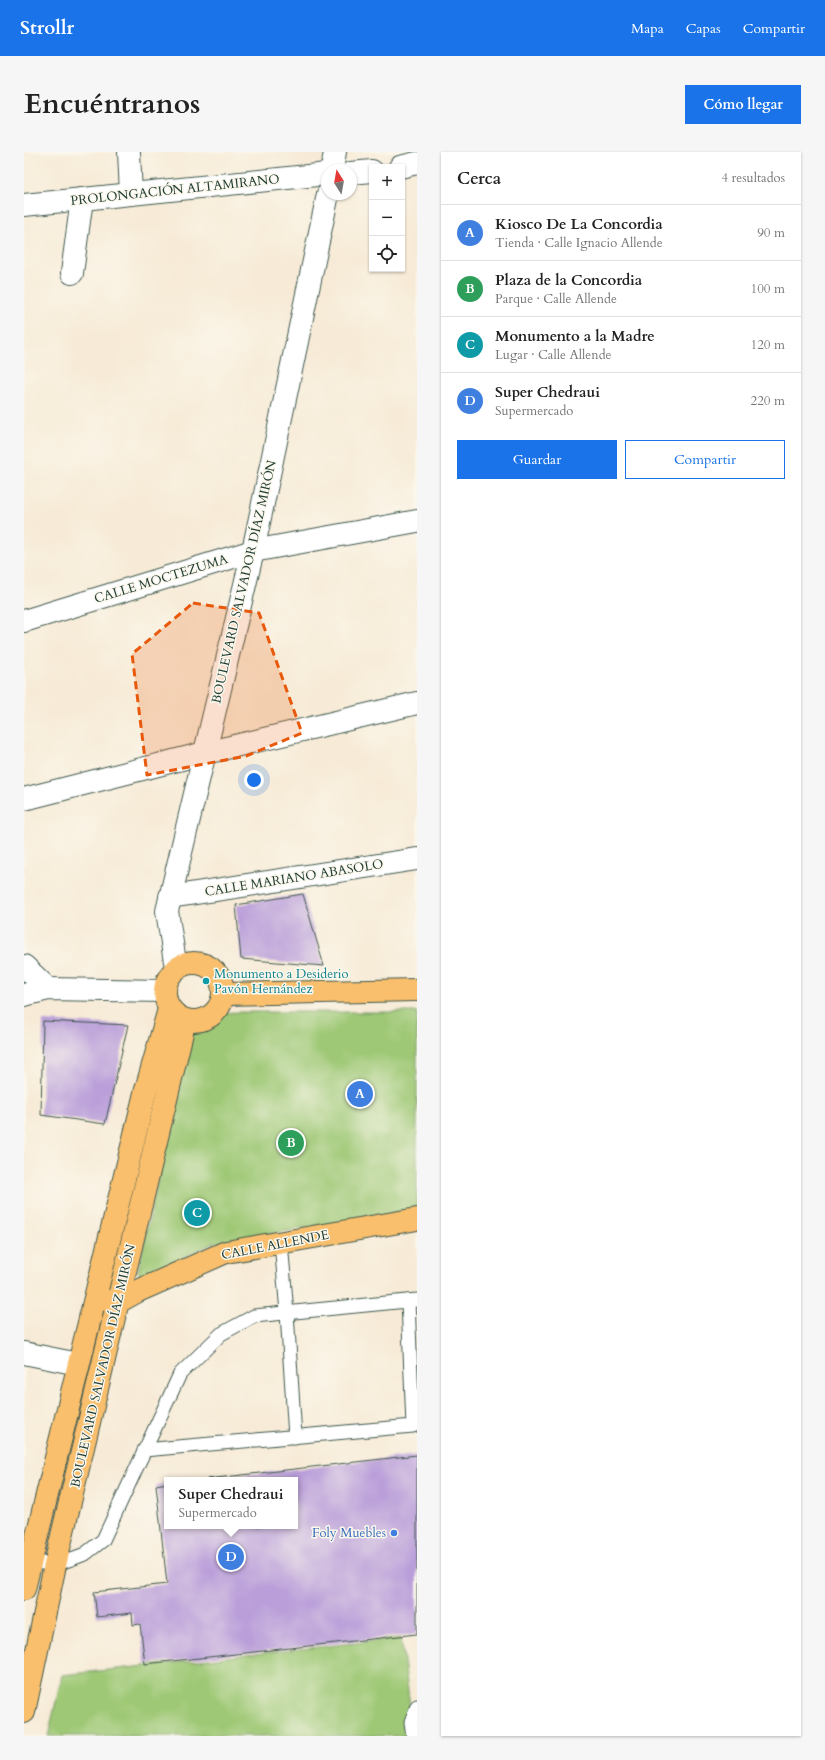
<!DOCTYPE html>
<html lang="es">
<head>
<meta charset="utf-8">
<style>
  :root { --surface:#fff; --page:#f6f6f6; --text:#222; --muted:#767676; --line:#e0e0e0; --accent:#1a73e8 }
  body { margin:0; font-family:Cardo,serif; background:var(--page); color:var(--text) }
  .controls { position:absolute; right:12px; top:12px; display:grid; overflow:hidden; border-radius:0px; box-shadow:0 1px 3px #0004 }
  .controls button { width:36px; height:36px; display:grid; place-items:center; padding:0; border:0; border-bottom:1px solid var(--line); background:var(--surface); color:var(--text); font:20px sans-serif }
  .compass { position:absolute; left:297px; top:12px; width:36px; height:36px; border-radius:50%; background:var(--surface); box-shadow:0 1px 3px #0004; rotate:349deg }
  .you { position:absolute; left:230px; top:628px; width:14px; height:14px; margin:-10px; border:3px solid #fff; border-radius:50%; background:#1a73e8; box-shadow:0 0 0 6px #1a73e833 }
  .badge { display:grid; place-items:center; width:26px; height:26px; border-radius:50%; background:var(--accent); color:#fff; font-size:13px; font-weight:700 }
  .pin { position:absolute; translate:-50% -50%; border:2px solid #fff; box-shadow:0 1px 4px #0006 }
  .popup { position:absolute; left:140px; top:1325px; width:134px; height:52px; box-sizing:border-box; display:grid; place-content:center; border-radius:0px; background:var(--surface); filter:drop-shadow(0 1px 3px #0005); font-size:13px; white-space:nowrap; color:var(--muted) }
  .popup b { font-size:15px; color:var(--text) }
  .popup::after { content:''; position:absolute; left:50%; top:100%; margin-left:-8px; border:8px solid transparent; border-top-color:var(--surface) }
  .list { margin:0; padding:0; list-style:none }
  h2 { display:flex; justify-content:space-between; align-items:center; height:52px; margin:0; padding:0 16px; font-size:17px }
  h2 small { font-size:13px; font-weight:400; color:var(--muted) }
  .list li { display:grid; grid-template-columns:26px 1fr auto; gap:12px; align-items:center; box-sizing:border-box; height:56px; padding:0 16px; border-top:1px solid var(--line) }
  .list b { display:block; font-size:15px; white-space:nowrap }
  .list p { margin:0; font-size:13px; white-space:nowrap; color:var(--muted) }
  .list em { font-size:13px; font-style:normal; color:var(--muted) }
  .actions { display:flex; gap:8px; padding:12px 16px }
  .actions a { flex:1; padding:9px 0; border:1px solid var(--accent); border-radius:0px; text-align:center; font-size:14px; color:var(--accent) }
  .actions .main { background:var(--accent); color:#fff }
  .icon { flex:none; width:22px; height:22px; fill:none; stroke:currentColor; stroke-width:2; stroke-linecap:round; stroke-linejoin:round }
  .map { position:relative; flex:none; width:393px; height:1584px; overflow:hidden; border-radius:0px }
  header { display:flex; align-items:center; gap:24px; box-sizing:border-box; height:56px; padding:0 20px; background:var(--accent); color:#fff }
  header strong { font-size:19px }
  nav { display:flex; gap:22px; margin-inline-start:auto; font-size:14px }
  .intro { display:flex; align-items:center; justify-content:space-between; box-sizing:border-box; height:96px; padding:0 24px }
  h1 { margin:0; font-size:28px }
  .button { padding:10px 18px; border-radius:0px; background:var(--accent); color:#fff; font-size:14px; font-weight:700 }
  main { display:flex; gap:24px; padding:0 24px }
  aside { flex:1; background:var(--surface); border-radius:0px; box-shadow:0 1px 3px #0004 }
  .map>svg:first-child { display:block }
</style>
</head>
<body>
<header>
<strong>Strollr</strong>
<nav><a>Mapa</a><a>Capas</a><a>Compartir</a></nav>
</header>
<div class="intro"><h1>Encuéntranos</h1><a class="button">Cómo llegar</a></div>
<main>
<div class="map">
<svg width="393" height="1584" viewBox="0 0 393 1584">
  <rect width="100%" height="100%" fill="#fbf7ec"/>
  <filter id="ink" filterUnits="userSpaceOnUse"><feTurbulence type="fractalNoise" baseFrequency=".025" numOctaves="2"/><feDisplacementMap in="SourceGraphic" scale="8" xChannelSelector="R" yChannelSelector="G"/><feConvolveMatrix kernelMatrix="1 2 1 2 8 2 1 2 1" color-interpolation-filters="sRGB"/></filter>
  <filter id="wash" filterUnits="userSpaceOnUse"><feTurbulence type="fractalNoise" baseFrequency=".012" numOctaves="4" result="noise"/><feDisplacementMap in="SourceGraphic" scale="16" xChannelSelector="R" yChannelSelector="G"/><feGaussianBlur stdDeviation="0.9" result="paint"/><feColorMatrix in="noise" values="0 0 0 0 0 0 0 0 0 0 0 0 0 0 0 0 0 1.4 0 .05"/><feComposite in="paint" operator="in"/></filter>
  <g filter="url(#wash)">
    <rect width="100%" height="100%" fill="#f7ebd7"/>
    <!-- green -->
    <g fill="#9ec874" stroke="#5e8254">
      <path d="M215,860H393V1058L190,1091L117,1125L114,1119L167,875C179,859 196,861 215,860Z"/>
      <path d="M377,1486L390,1584H24L38,1523Z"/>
    </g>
    <g id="blocks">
      <!-- building -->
      <g fill="#b99ed9">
        <path d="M279,742L300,814L217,807L212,753Z"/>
        <path d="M19,869L104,873L81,972L17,963Z"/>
        <path d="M393,1303V1482L121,1512L116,1472L109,1473L108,1461L73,1465L70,1440L143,1432L132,1333L143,1331V1374H271V1328L183,1327Z"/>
      </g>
    </g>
  </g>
  <g filter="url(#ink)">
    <use href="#blocks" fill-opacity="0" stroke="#3f574c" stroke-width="1"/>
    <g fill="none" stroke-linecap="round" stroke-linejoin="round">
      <defs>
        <g id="lane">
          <path d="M257,1090L263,1161L271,1285"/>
          <path d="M120,1298L389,1274L384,1149"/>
          <path d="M6,1409L31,1413L61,1402L79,1388L156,1222L197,1182L230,1164L393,1148"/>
          <path d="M389,1584L387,1570L393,1554"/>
        </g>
        <g id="street">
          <path d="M105,0L107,42"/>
          <path d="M376,15L393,11"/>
          <path d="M308,18L311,0"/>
          <path d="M327,21L348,19"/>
          <path d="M0,53L303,22"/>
          <path d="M48,121L58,47"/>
          <path d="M0,469L229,399L393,369"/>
          <path d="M0,647L181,601L393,551"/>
          <path d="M146,745L393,707"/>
          <path d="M0,814L24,837"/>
          <path d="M152,816L143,759L229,399L304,42"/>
          <path d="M0,843L24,837L140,839"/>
          <path d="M0,1201L54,1212"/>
        </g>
        <g id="primary">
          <circle cx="170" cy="840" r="29"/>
          <path d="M199,842L393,838"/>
          <path d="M85,1149L94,1150L114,1139L202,1100L393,1067"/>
          <path d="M0,1437L121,941L145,857"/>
          <path d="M0,1560L31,1413L161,868"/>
        </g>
      </defs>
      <!-- lane casing -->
      <use href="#lane" stroke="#3f574c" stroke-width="15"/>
      <!-- street casing -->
      <use href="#street" stroke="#3f574c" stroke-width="24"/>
      <!-- primary casing -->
      <use href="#primary" stroke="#3f574c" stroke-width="24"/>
      <!-- lane -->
      <use href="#lane" stroke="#fff" stroke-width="13"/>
      <!-- street -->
      <use href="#street" stroke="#fff" stroke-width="22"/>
      <!-- primary -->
      <use href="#primary" stroke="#f9bf6d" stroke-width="22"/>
    </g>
  </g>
  <!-- marked area -->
  <path fill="#e8590c" fill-opacity="0.2" stroke="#e8590c" stroke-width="3" stroke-dasharray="8 5" stroke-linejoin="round" d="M169,451L235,461L278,581L222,604L123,623L108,502Z"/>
  <!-- markers -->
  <circle fill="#0f9aa8" stroke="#fbf7ec" stroke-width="1.5" cx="182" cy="829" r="4"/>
  <circle fill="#3f7fe0" stroke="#fbf7ec" stroke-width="1.5" cx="370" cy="1381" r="4"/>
  <g text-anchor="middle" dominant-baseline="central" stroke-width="3" stroke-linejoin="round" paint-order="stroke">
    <!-- street labels -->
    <g font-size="13" fill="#1f3d34" stroke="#fbf7ec">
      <text transform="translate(151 38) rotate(-6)">PROLONGACIÓN ALTAMIRANO</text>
      <text transform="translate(137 427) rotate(-17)">CALLE MOCTEZUMA</text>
      <text transform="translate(220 430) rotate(-77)">BOULEVARD SALVADOR DÍAZ MIRÓN</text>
      <text transform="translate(270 726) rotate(-9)">CALLE MARIANO ABASOLO</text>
      <text transform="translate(251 1093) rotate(-11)">CALLE ALLENDE</text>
      <text transform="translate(79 1214) rotate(-77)">BOULEVARD SALVADOR DÍAZ MIRÓN</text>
    </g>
    <!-- culture labels -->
    <g font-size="13" fill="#0d838f" stroke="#fbf7ec" text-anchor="start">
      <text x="190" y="822">Monumento a Desiderio<tspan x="190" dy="15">Pavón Hernández</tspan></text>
    </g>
    <!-- shop labels -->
    <g font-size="13" fill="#366cbe" stroke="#fbf7ec" text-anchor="end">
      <text x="362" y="1381">Foly Muebles</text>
    </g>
  </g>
</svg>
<div class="controls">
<button>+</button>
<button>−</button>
<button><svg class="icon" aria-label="locate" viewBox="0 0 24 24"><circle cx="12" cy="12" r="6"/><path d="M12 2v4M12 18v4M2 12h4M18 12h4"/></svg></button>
</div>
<svg class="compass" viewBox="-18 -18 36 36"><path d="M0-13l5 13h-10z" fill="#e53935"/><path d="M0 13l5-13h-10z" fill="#767676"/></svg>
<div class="you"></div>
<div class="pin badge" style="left:336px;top:942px;background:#3f7fe0">A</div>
<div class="pin badge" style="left:267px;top:991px;background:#2e9e5b">B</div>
<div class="pin badge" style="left:173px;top:1061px;background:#0f9aa8">C</div>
<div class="pin badge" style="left:207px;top:1405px;background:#3f7fe0">D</div>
<div class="popup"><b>Super Chedraui</b>Supermercado</div>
</div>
<aside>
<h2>Cerca<small>4 resultados</small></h2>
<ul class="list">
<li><span class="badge" style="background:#3f7fe0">A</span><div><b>Kiosco De La Concordia</b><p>Tienda · Calle Ignacio Allende</p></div><em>90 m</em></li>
<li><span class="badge" style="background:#2e9e5b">B</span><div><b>Plaza de la Concordia</b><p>Parque · Calle Allende</p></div><em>100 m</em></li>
<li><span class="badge" style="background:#0f9aa8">C</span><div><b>Monumento a la Madre</b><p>Lugar · Calle Allende</p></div><em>120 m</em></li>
<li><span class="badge" style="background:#3f7fe0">D</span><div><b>Super Chedraui</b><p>Supermercado</p></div><em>220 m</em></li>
</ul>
<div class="actions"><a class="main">Guardar</a><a>Compartir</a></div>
</aside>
</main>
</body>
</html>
